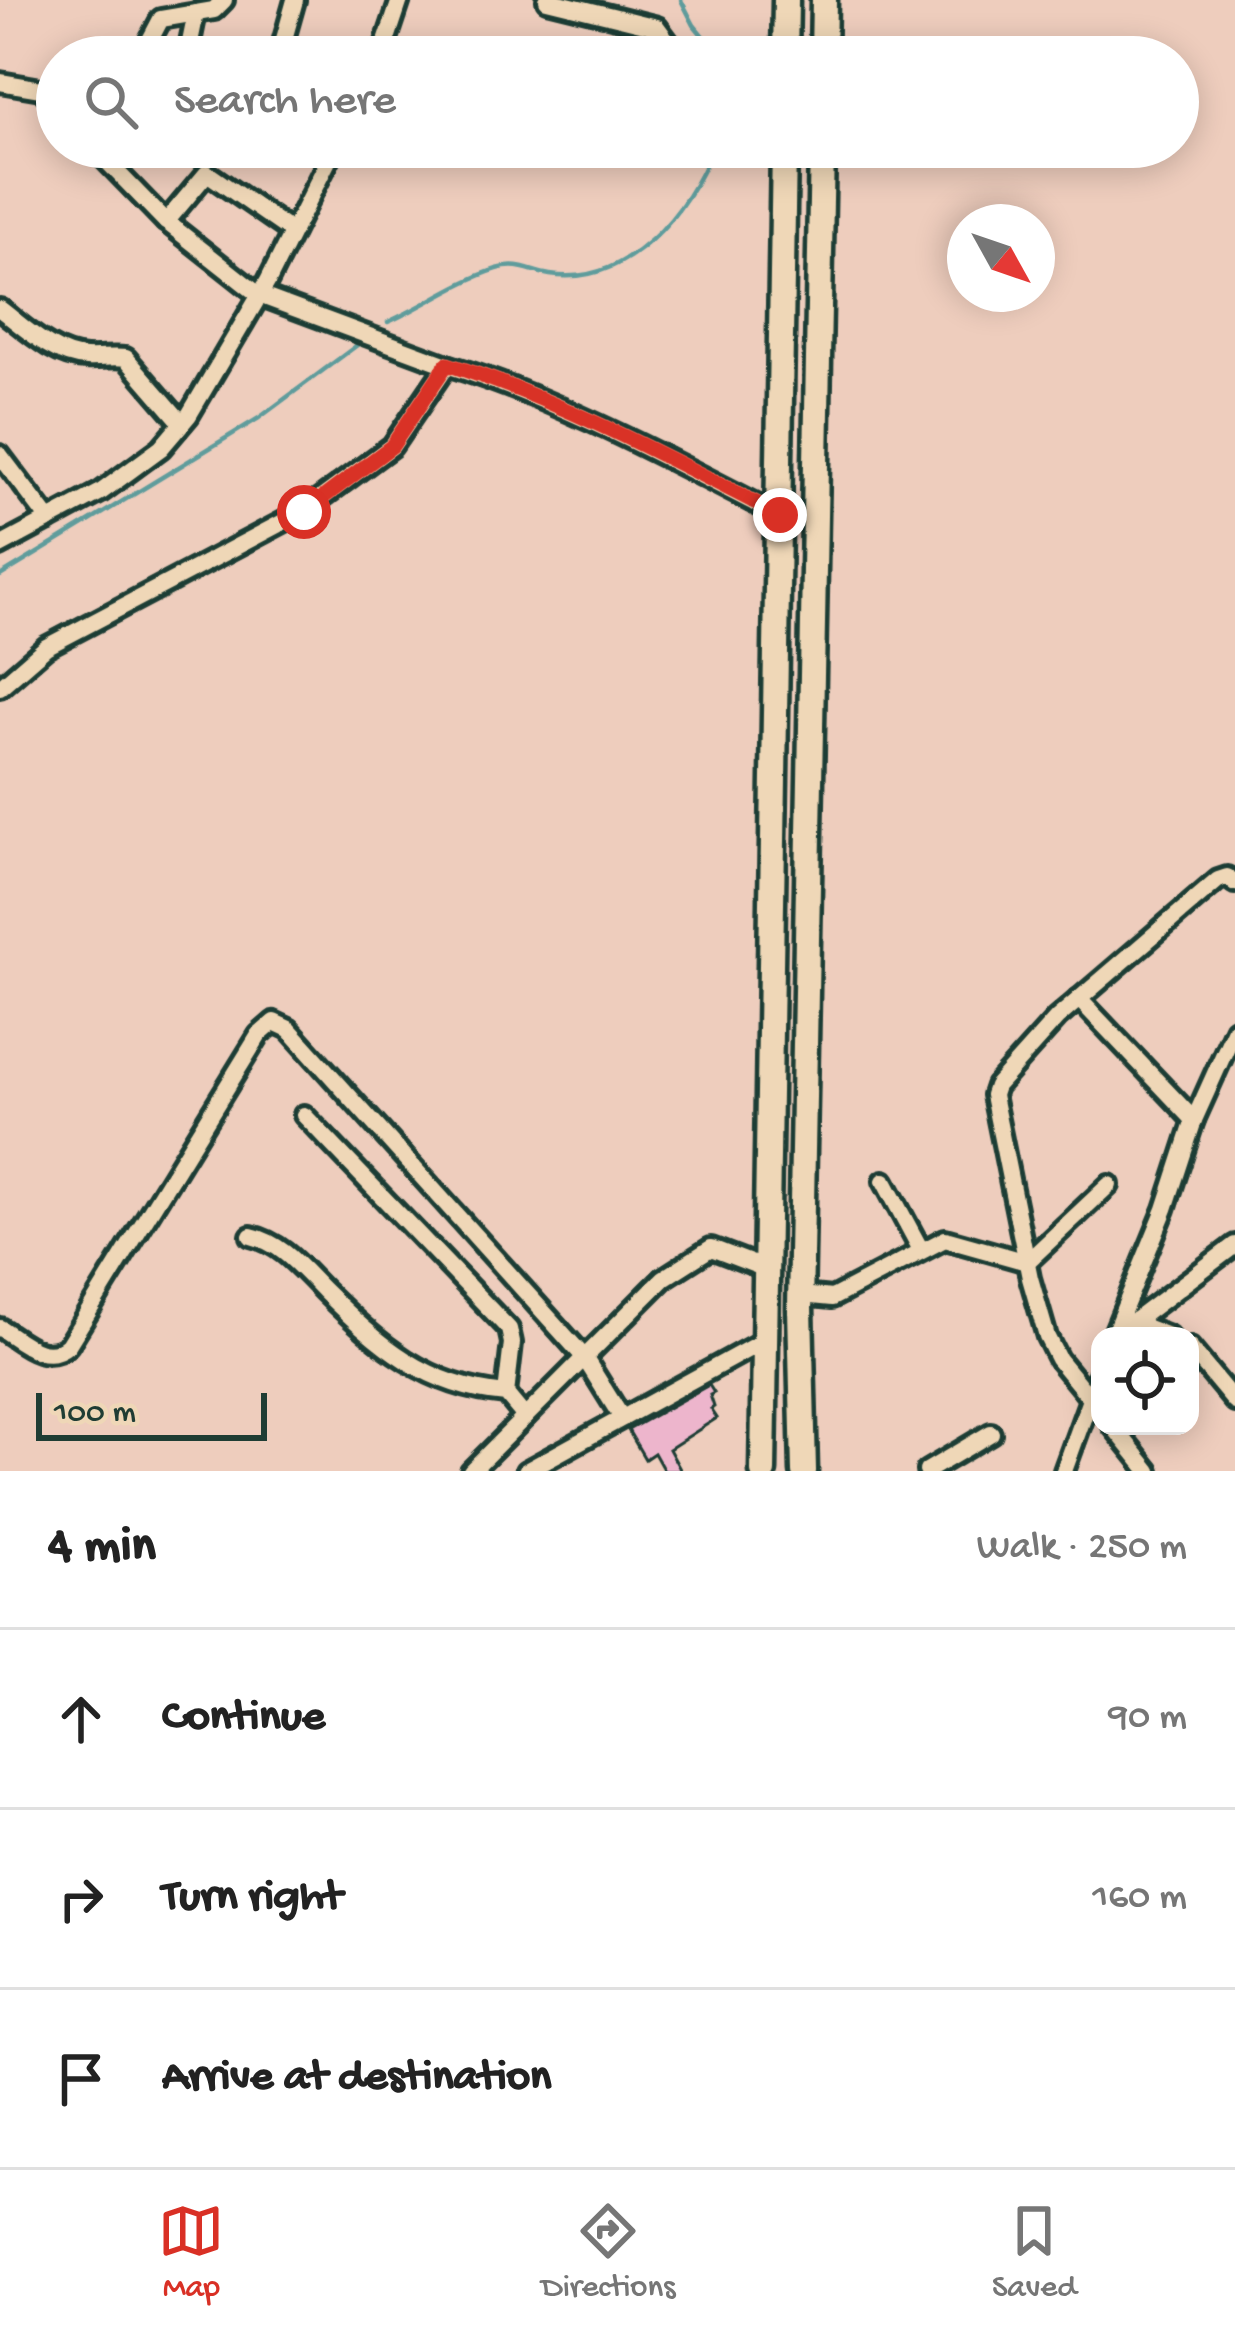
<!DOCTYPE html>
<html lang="en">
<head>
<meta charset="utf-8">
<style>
  :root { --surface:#fff; --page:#f2f2f2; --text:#222; --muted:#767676; --line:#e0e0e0; --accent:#d93025 }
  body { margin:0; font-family:"Gochi Hand",sans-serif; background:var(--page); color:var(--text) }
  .controls { position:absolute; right:36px; bottom:36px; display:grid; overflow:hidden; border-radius:24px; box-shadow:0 6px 30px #0003 }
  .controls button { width:108px; height:108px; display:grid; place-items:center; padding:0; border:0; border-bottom:3px solid var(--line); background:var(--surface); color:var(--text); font:60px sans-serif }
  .compass { position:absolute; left:947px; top:204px; width:108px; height:108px; border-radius:50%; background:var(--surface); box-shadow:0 6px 30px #0003; rotate:130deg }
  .scale { position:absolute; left:36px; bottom:30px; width:231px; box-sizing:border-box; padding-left:12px; border:6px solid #1f3d34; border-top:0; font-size:33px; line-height:42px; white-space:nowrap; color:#1f3d34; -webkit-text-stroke:9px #efd7b7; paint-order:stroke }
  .stop { position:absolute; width:36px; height:36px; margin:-27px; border:9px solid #d93025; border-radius:50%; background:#fff }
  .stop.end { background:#d93025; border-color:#fff; box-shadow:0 3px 12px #0008 }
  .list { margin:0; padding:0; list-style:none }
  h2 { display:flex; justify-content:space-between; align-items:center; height:156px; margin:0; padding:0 48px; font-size:51px }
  h2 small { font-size:39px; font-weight:400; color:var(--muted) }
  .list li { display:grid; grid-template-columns:78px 1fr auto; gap:36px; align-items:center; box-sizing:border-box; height:180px; padding:0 48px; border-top:3px solid var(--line) }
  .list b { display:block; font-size:45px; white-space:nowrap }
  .list em { font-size:39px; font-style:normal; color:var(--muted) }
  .icon { flex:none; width:66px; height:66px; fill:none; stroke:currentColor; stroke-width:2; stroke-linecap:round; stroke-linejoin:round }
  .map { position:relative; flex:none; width:1235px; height:1471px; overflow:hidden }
  .search { position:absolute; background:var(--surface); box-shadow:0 6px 30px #0003; left:36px; right:36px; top:36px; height:132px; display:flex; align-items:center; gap:30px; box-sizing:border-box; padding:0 42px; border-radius:66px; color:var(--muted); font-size:45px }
  .sheet { height:696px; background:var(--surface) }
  nav { display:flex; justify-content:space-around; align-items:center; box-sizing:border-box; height:168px; border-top:3px solid var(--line); background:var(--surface); font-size:33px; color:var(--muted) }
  nav a { display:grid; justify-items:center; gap:6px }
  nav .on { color:var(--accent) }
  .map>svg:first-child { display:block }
</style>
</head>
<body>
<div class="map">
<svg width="1235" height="1471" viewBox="0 0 1235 1471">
  <rect width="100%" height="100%" fill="#eecdbd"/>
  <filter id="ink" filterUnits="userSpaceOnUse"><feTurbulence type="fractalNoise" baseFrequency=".00833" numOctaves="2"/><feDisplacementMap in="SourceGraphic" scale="24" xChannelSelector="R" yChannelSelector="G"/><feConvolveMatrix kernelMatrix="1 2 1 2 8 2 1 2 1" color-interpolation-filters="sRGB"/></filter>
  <g filter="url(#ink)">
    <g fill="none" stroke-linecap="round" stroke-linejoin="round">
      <!-- stream -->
      <g stroke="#5f9c9c" stroke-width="4.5">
        <path d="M681,0L694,25L720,57"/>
        <path d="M388,322C424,306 459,281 497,269C519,262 530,272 550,275C628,287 688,212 713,147"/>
        <path d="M0,576L259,418L364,340"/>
      </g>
    </g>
    <!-- building -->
    <path fill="#edb5cc" stroke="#1f3d34" stroke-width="3" d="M709,1385L714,1393L710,1395L714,1407L711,1409L717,1418L669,1449L681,1471H664L654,1453L645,1459L628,1430Z"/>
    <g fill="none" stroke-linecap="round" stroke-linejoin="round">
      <defs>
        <g id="minor">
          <path d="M547,0L657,27L679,57"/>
          <path d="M141,57L161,19L214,10L224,0"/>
          <path d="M187,57L196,13"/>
          <path d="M279,57L295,0"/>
          <path d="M381,57L400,0"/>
          <path d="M0,82L41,89L57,105"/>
          <path d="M93,147L164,220L259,295L447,365"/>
          <path d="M166,222L207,173L292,232"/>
          <path d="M0,309C24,327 54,357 86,358C100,359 112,356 126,358L182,423"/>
          <path d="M0,455L49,520"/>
          <path d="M0,546L101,492L161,448L189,415L268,281L335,147"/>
          <path d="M0,687L46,647L304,511L392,446L447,365C563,401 672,461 780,516"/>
          <path d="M1079,999L1194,1120"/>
          <path d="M304,1115L509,1329L512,1343L506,1394"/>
          <path d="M884,1181L921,1250"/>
          <path d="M251,1236C282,1243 301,1268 324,1291C379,1345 426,1387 506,1394L525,1417"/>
          <path d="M801,1295L832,1298L945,1239L1027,1262L1109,1185"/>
          <path d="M1126,1320L1168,1336"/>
          <path d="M1132,1323L1235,1245"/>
          <path d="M0,1328C22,1342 45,1365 68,1345L259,1035L274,1022L289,1029L584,1357L622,1418"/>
          <path d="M1113,1336L1165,1209L1194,1120L1235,1029"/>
          <path d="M1190,1348L1235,1402"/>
          <path d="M1100,1410L1058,1359L1047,1337L1030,1278L993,1095L996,1086L1057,1018L1218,880L1227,877L1235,883"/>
          <path d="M1113,1426L1149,1471"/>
          <path d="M471,1471L664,1278L711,1248L766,1269"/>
          <path d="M526,1471L765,1340"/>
          <path d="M927,1471L991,1433"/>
          <path d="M1064,1471L1100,1372"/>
        </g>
        <g id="highway">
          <path d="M785,57L786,0"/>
          <path d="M823,57L824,0"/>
          <path d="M763,1471L784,147"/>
          <path d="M804,1471L800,1308L822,147"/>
        </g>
      </defs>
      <!-- minor casing -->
      <use href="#minor" stroke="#1f3d34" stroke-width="26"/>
      <!-- highway casing -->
      <use href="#highway" stroke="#1f3d34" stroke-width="33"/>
      <!-- minor -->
      <use href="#minor" stroke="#efd7b7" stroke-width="16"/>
      <!-- highway -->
      <use href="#highway" stroke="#efd7b7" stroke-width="24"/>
    </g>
  </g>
  <g fill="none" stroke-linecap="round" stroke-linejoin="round" filter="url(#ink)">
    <!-- route -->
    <path stroke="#d93025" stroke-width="15" d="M304,512L392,446L447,364C563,401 672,460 780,515"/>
  </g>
</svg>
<div class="controls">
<button><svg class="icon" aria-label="locate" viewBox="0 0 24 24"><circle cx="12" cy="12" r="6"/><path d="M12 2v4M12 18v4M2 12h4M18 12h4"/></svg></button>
</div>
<svg class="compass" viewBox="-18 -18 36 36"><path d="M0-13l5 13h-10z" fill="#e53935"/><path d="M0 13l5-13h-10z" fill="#767676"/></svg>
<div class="scale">100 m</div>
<div class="stop" style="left:304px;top:512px"></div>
<div class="stop end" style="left:780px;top:515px"></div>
<div class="search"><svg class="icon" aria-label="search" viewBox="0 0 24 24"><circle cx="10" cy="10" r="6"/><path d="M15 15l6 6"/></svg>Search here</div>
</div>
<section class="sheet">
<h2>4 min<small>Walk · 250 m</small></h2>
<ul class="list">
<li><svg class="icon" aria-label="ahead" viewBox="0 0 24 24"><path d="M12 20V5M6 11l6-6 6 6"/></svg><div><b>Continue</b></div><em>90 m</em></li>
<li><svg class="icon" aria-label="right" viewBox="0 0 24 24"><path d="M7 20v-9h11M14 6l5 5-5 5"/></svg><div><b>Turn right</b></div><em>160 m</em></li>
<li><svg class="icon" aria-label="arrive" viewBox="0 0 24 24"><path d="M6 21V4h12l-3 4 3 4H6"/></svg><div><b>Arrive at destination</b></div></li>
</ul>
</section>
<nav>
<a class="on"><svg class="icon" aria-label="map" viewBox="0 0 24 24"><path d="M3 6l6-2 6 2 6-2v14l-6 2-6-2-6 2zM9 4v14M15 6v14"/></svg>Map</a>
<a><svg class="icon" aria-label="directions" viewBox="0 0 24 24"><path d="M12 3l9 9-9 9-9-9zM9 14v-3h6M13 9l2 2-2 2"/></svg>Directions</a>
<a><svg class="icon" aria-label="saved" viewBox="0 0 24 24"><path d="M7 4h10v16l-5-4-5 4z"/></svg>Saved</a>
</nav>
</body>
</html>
